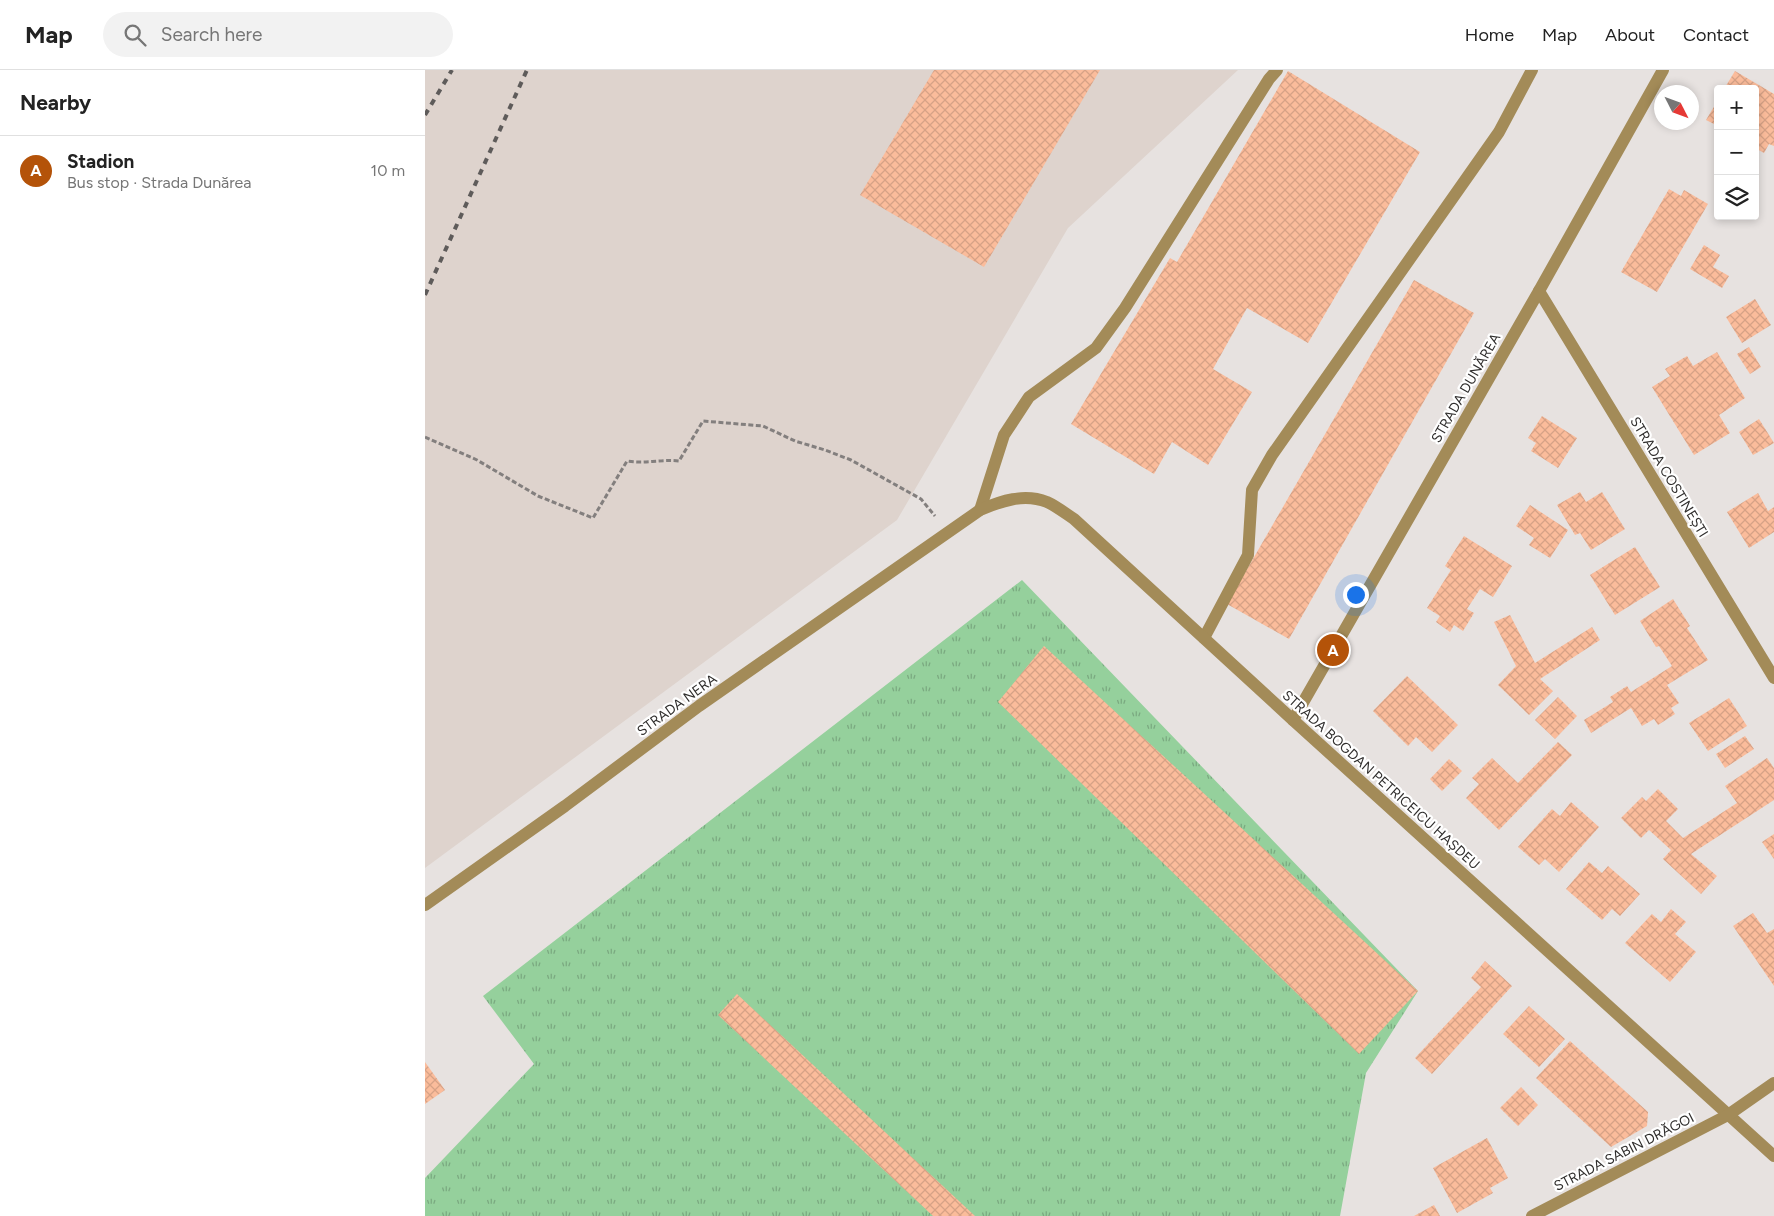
<!DOCTYPE html>
<html lang="en">
<head>
<meta charset="utf-8">
<style>
  :root { --surface:#fff; --page:#f2f2f2; --text:#222; --muted:#767676; --line:#e0e0e0; --accent:#b45309 }
  body { margin:0; font-family:Figtree,sans-serif; background:var(--page); color:var(--text) }
  .controls { position:absolute; right:15px; top:15px; display:grid; overflow:hidden; border-radius:5px; box-shadow:0 2px 8px #0003 }
  .controls button { width:45px; height:45px; display:grid; place-items:center; padding:0; border:0; border-bottom:1px solid var(--line); background:var(--surface); color:var(--text); font:25px sans-serif }
  .compass { position:absolute; left:1229px; top:15px; width:45px; height:45px; border-radius:50%; background:var(--surface); box-shadow:0 2px 8px #0003; rotate:132deg }
  .you { position:absolute; left:930px; top:524px; width:18px; height:18px; margin:-12px; border:4px solid #fff; border-radius:50%; background:#1a73e8; box-shadow:0 0 0 8px #1a73e833 }
  .badge { display:grid; place-items:center; width:32px; height:32px; border-radius:50%; background:var(--accent); color:#fff; font-size:16px; font-weight:700 }
  .pin { position:absolute; translate:-50% -50%; border:2px solid #fff; box-shadow:0 1px 5px #0006 }
  .list { margin:0; padding:0; list-style:none }
  h2 { display:flex; justify-content:space-between; align-items:center; height:65px; margin:0; padding:0 20px; font-size:21px }
  h2 small { font-size:16px; font-weight:400; color:var(--muted) }
  .list li { display:grid; grid-template-columns:32px 1fr auto; gap:15px; align-items:center; box-sizing:border-box; height:70px; padding:0 20px; border-top:1px solid var(--line) }
  .list b { display:block; font-size:19px; white-space:nowrap }
  .list p { margin:0; font-size:16px; white-space:nowrap; color:var(--muted) }
  .list em { font-size:16px; font-style:normal; color:var(--muted) }
  .icon { flex:none; width:28px; height:28px; fill:none; stroke:currentColor; stroke-width:2; stroke-linecap:round; stroke-linejoin:round }
  .map { position:relative; flex:none; width:1349px; height:1146px; overflow:hidden }
  header { display:flex; align-items:center; gap:30px; box-sizing:border-box; height:70px; padding:0 25px; background:var(--surface); border-bottom:1px solid var(--line) }
  header strong { font-size:24px }
  nav { display:flex; gap:28px; margin-inline-start:auto; font-size:18px }
  .search { width:350px; height:45px; background:var(--page); display:flex; align-items:center; gap:12px; box-sizing:border-box; padding:0 18px; border-radius:28px; color:var(--muted); font-size:19px }
  main { display:flex }
  aside { flex:1; background:var(--surface) }
  .map>svg:first-child { display:block }
</style>
</head>
<body>
<header>
<strong>Map</strong>
<div class="search"><svg class="icon" aria-label="search" viewBox="0 0 24 24"><circle cx="10" cy="10" r="6"/><path d="M15 15l6 6"/></svg>Search here</div>
<nav><a>Home</a><a>Map</a><a>About</a><a>Contact</a></nav>
</header>
<main>
<aside>
<h2>Nearby<small></small></h2>
<ul class="list">
<li><span class="badge">A</span><div><b>Stadion</b><p>Bus stop · Strada Dunărea</p></div><em>10 m</em></li>
</ul>
</aside>
<div class="map">
<svg width="1349" height="1146" viewBox="0 0 1349 1146">
  <defs>
    <pattern id="grass-tufts" width="24" height="20" patternUnits="userSpaceOnUse" patternTransform="scale(1.25)"><rect width="24" height="20" fill="#95d09c"/><path d="M3 7l-1-3M5 7V3M7 7l1-3M15 17l-1-3M17 17v-4M19 17l1-3" fill="none" stroke="#7aa980"/></pattern>
    <pattern id="building-cross-hatch" width="8" height="8" patternUnits="userSpaceOnUse" patternTransform="scale(1.25)"><rect width="8" height="8" fill="#fbbc9b"/><path d="M0 0l8 8M0 8l8-8" fill="none" stroke="#d7a286"/></pattern>
  </defs>
  <rect width="100%" height="100%" fill="#e7e2e0"/>
  <!-- built -->
  <path fill="#ded3cd" d="M0,0H813L643,158L472,450L0,798Z"/>
  <!-- grass -->
  <path fill="url(#grass-tufts)" d="M597,510L993,921L941,1003L915,1146H0V1108L109,994L58,926Z"/>
  <!-- building -->
  <g fill="url(#building-cross-hatch)">
    <path d="M509,0H675L559,197L435,125Z"/>
    <path d="M863,1L995,82L883,273L822,238L788,299L827,322L783,395L747,372L729,404L646,354L745,188L752,192Z"/>
    <path d="M1310,1L1349,24V76L1344,74L1339,83L1330,78V19H1299Z"/>
    <path d="M1293,30V56L1281,50Z"/>
    <path d="M1244,119L1256,126L1259,120L1283,134L1232,222L1196,202Z"/>
    <path d="M1279,175L1295,185L1288,197L1304,206L1297,218L1265,199Z"/>
    <path d="M989,210L1049,243L864,569L802,534Z"/>
    <path d="M1330,229L1346,255L1317,273L1301,247Z"/>
    <path d="M1324,277L1336,297L1325,304L1312,284Z"/>
    <path d="M1292,282L1320,328L1294,345L1305,363L1269,385L1227,317L1245,306L1240,299L1262,286L1268,296Z"/>
    <path d="M1117,346L1152,368L1133,398L1106,381L1111,373L1103,368Z"/>
    <path d="M1334,349L1349,373L1328,385L1314,362Z"/>
    <path d="M1155,422L1161,432L1177,422L1200,459L1166,480L1155,463L1150,465L1132,435Z"/>
    <path d="M1333,423L1343,441L1349,437V462L1324,478L1302,442Z"/>
    <path d="M1105,435L1143,460L1125,488L1104,475L1109,468L1091,456Z"/>
    <path d="M1039,466L1087,496L1068,527L1055,519L1042,539L1049,543L1038,561L1029,555L1025,562L1011,552L1015,546L1002,538L1026,500L1020,496Z"/>
    <path d="M1210,477L1235,517L1190,545L1165,505Z"/>
    <path d="M1248,529L1265,556L1262,558L1283,590L1242,615L1254,633L1246,638L1250,644L1233,655L1229,649L1217,656L1206,638L1166,663L1159,650L1188,632L1185,627L1202,616L1206,622L1247,596L1234,576L1231,577L1215,551Z"/>
    <path d="M1085,545L1110,593L1167,557L1175,570L1115,609L1128,621L1104,645L1073,615L1091,596L1069,552Z"/>
    <path d="M619,576L993,921L934,984L573,632Z"/>
    <path d="M982,606L1033,655L1007,682L991,667L983,676L948,641Z"/>
    <path d="M1133,627L1152,646L1130,669L1110,650Z"/>
    <path d="M1304,628L1322,656L1283,681L1264,653Z"/>
    <path d="M1320,666L1329,679L1300,698L1291,684Z"/>
    <path d="M1133,672L1147,685L1074,760L1041,728L1054,714L1047,708L1067,688L1093,713Z"/>
    <path d="M1342,688L1349,698V730L1266,784L1292,806L1276,824L1238,789L1246,780L1224,760L1216,768L1196,748L1217,727L1221,731L1233,719L1253,739L1241,751L1258,768L1312,733L1300,716Z"/>
    <path d="M1024,689L1037,701L1017,721L1005,709Z"/>
    <path d="M1146,732L1174,757L1134,802L1120,789L1114,795L1093,777L1127,739L1135,746Z"/>
    <path d="M1349,764V789L1337,772Z"/>
    <path d="M1164,792L1177,803L1183,796L1215,824L1195,846L1187,839L1177,850L1141,819Z"/>
    <path d="M1246,839L1261,852L1250,864L1271,882L1245,912L1200,873L1227,844L1236,852Z"/>
    <path d="M1328,843L1342,863L1349,859V916L1308,856Z"/>
    <path d="M1060,891L1087,916L1007,1004L990,988L1056,917L1046,908Z"/>
    <path d="M312,924L550,1146H508L293,945Z"/>
    <path d="M1104,936L1140,969L1114,997L1078,964Z"/>
    <path d="M1145,971L1223,1042L1222,1056L1186,1077L1111,1008Z"/>
    <path d="M0,992L20,1020L0,1034Z"/>
    <path d="M1096,1017L1113,1035L1093,1056L1075,1038Z"/>
    <path d="M1062,1068L1083,1108L1065,1118L1068,1123L1032,1143L1008,1098Z"/>
    <path d="M1009,1135L1015,1146H989Z"/>
  </g>
  <g fill="none" stroke-linecap="round" stroke-linejoin="round">
    <!-- path -->
    <path stroke="#837f7e" stroke-width="3" stroke-dasharray="5 2.5" stroke-linecap="butt" d="M0,367L52,390L113,426L168,448L202,391C220,394 236,389 254,391L278,351L338,356L370,371L400,380L426,390L496,429L510,446"/>
    <!-- minor -->
    <g stroke="#a38b58" stroke-width="12">
      <path d="M1114,221L1349,608"/>
      <path d="M555,440L579,365L604,327L671,278L700,238L844,9L852,0"/>
      <path d="M779,568L823,485L827,420L847,385L1074,62L1107,0"/>
      <path d="M868,650L1114,221L1238,0"/>
      <path d="M0,835L140,736L274,636L555,440C576,431 599,423 622,432C631,436 640,443 649,449L868,650L1349,1086"/>
      <path d="M1107,1146L1303,1045L1349,1013"/>
    </g>
    <!-- rail -->
    <g stroke="#5e5b5a" stroke-width="4" stroke-dasharray="6 6" stroke-linecap="butt">
      <path d="M0,45L27,0"/>
      <path d="M0,225L102,0"/>
    </g>
  </g>
  <g text-anchor="middle" dominant-baseline="central" stroke-width="4.5" stroke-linejoin="round" paint-order="stroke">
    <!-- street labels -->
    <g font-size="14" fill="#302e2d" stroke="#fff">
      <text transform="translate(1041 318) rotate(-60)">STRADA DUNĂREA</text>
      <text transform="translate(1244 407) rotate(59)">STRADA COSTINEȘTI</text>
      <text transform="translate(252 635) rotate(-36)">STRADA NERA</text>
      <text transform="translate(956 710) rotate(42)">STRADA BOGDAN PETRICEICU HAȘDEU</text>
      <text transform="translate(1199 1082) rotate(-27)">STRADA SABIN DRĂGOI</text>
    </g>
  </g>
</svg>
<div class="controls">
<button>+</button>
<button>−</button>
<button><svg class="icon" aria-label="layers" viewBox="0 0 24 24"><path d="M12 4l9 5-9 5-9-5zM3 14l9 5 9-5"/></svg></button>
</div>
<svg class="compass" viewBox="-18 -18 36 36"><path d="M0-13l5 13h-10z" fill="#e53935"/><path d="M0 13l5-13h-10z" fill="#767676"/></svg>
<div class="you"></div>
<div class="pin badge" style="left:908px;top:580px">A</div>
</div>
</main>
</body>
</html>
